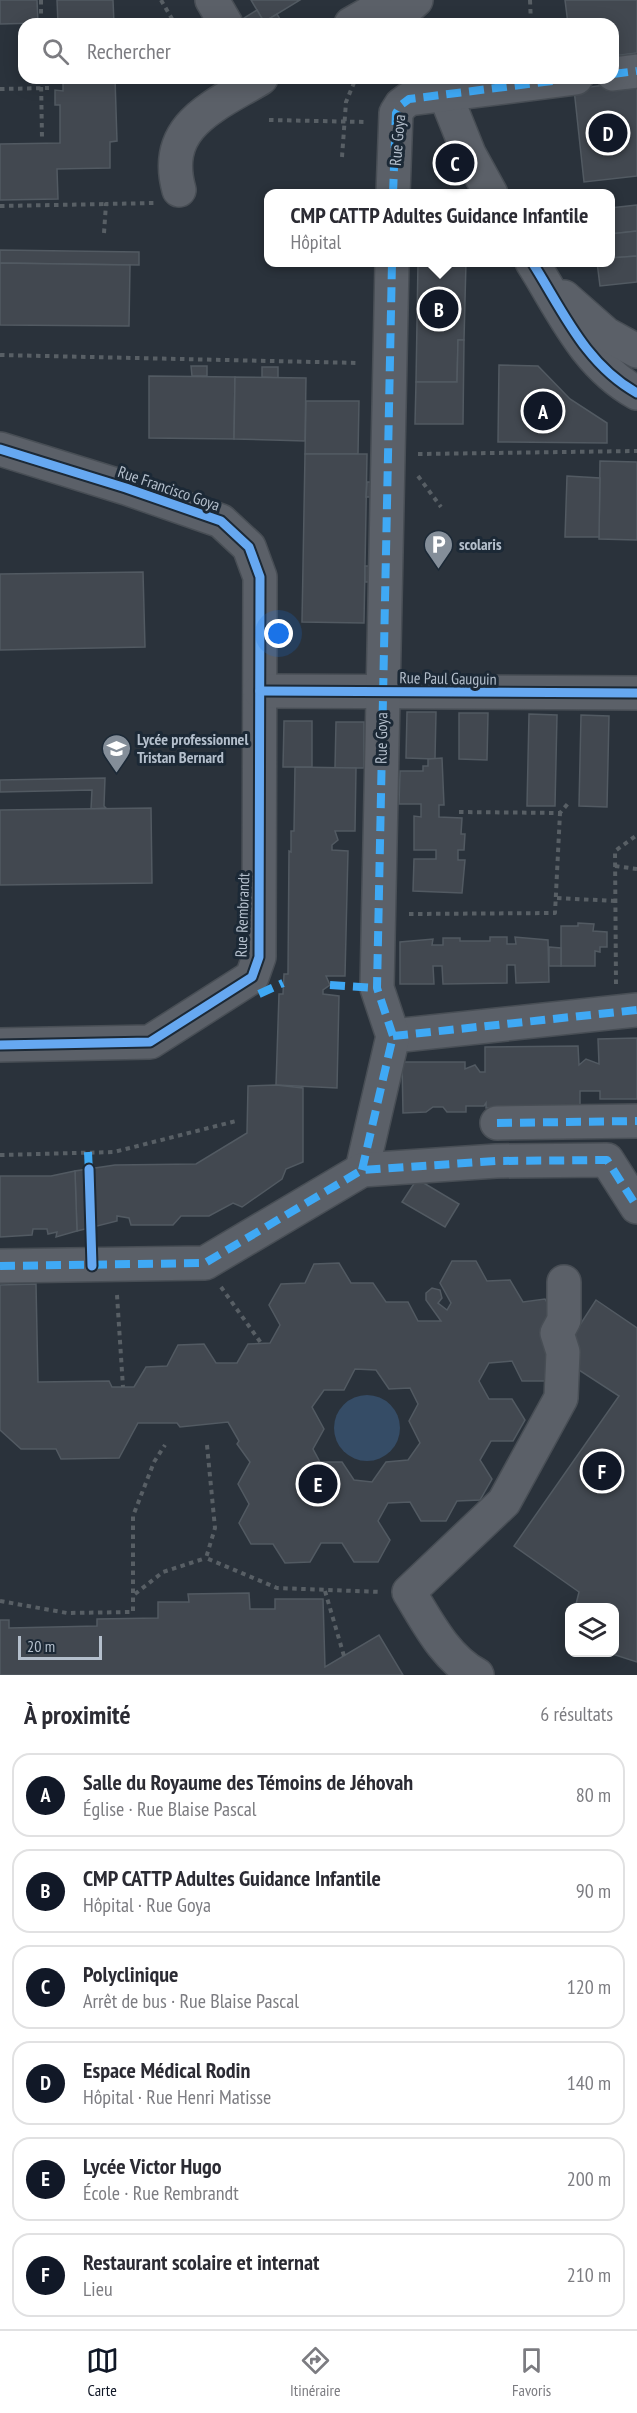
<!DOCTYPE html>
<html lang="fr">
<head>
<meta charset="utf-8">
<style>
  :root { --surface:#fff; --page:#f2f2f3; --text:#2b2b33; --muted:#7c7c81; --line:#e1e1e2; --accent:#111827 }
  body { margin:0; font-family:"PT Sans Narrow",sans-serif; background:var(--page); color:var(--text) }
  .controls { position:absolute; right:18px; bottom:18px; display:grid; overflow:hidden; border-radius:12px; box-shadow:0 3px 15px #0003 }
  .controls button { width:54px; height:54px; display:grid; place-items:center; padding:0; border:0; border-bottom:2px solid var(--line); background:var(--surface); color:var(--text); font:30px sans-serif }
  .scale { position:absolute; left:18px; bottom:15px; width:84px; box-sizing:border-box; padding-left:6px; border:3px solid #b4bfcc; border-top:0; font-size:16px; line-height:21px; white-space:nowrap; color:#b4bfcc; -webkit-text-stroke:4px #1c2936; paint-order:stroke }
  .you { position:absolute; left:279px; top:634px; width:21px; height:21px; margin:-15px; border:4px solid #fff; border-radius:50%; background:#1a73e8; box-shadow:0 0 0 9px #1a73e833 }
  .badge { display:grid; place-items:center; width:39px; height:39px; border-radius:50%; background:var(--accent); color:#fff; font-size:20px; font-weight:700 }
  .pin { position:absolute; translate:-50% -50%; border:3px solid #fff; box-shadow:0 2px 6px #0006 }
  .popup { position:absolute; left:264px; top:189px; width:351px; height:78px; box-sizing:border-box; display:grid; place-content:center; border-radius:12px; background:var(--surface); filter:drop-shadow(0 2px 4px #0005); font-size:20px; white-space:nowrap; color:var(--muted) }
  .popup b { font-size:22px; color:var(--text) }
  .popup::after { content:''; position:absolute; left:50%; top:100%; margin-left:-12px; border:12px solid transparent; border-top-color:var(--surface) }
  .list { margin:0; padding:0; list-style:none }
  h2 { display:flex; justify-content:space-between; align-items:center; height:78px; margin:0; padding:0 24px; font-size:26px }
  h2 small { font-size:20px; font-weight:400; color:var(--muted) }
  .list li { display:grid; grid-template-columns:39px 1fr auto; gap:18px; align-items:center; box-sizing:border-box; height:84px; margin:0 12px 12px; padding:0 12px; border:2px solid var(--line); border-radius:18px }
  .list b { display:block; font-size:22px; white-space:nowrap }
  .list p { margin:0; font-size:20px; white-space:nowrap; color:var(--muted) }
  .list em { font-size:20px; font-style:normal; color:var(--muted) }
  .icon { flex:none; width:33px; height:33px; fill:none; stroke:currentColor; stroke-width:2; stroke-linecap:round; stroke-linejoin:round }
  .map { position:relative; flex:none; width:637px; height:1675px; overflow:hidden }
  .search { position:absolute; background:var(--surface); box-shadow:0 3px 15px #0003; left:18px; right:18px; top:18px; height:66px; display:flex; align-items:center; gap:15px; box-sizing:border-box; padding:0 21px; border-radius:18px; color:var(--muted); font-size:22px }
  .sheet { height:654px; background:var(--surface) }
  nav { display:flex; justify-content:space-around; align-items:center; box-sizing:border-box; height:84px; border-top:2px solid var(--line); background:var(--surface); font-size:16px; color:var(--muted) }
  nav a { display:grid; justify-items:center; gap:3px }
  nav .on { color:var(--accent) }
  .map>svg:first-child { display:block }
</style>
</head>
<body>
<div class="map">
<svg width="637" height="1675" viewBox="0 0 637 1675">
  <rect width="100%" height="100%" fill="#2a323b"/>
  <!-- water -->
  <circle fill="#354c66" cx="367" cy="1428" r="33"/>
  <!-- building -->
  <g fill="#424850" stroke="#525a62" stroke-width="1.5" fill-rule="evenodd">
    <path d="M0,0H37L38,23L0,24Z"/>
    <path d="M57,0H113L114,24H58Z"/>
    <path d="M251,0H300L264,22Z"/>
    <path d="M565,0H637V53L613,56V24H568Z"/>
    <path d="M257,10L264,22L277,14L283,24H248L244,18Z"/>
    <path d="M59,78H115L117,141L110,142V168L57,169L58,199L0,200V144L60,143V105H55V90L63,91V80Z"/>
    <path d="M637,81V176L584,182L574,89Z"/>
    <path d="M637,205V231L610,234V208Z"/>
    <path d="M637,231V256L610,258V234Z"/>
    <path d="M0,250L139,252V265L0,263Z"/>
    <path d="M637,256V282L600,286L597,262H610V258Z"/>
    <path d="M418,262H466L464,340H458L457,382H416Z"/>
    <path d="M0,263L130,265L129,326L0,325Z"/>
    <path d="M458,340H464L463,424H415L416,382H457Z"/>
    <path d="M499,365L538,366L570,399L607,423V443L498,442Z"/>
    <path d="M191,366H207V376H192Z"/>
    <path d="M262,367H278V378L262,377Z"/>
    <path d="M149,376L235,377L234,439L149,438Z"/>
    <path d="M235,377L306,378L305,441L234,439Z"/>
    <path d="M306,401H359L358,454H305Z"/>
    <path d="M305,454H367L364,623L302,622Z"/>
    <path d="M600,461L637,462V540L599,539Z"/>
    <path d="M567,476L600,478L599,537H565Z"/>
    <path d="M367,482H377V497H366Z"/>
    <rect x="365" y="566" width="11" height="16"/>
    <path d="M143,572L145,647L0,650V574Z"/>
    <path d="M407,712H436L435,759L406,758Z"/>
    <path d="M459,713H488L487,760L459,759Z"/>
    <path d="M529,714L557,715L555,806H527Z"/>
    <path d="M581,715L609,716L607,807L579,806Z"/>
    <path d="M284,721H312V767H283Z"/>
    <path d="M336,722H364V768H335Z"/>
    <path d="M442,758L444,805H439V817L462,818L461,834H465L464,850H458V860H465L462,893L413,891L414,859H436V850H414V816L421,817V804H399L400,771H423V766H428V759Z"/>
    <path d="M295,767L356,768L355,831H335L338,840L332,845V850L348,851L345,976H326L330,985L323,990V994L339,996L337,1088L276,1085L279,994H283L284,974H288L289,851L291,852V831H294Z"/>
    <path d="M105,778L104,806L106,808L91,809L92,790L0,792V780Z"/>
    <path d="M151,808L152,883L0,885V810Z"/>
    <path d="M578,923L594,924L593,931L607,932V947H600V952L595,951V966H561V926H578Z"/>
    <path d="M490,937H507V944H516L515,937L548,940L549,982L516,983L515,965H507V983L443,984L442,966H433L434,984H400V942L433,939L432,945H443V938H460V941H490Z"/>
    <path d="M549,947L561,948V966H549Z"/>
    <path d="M637,1038V1099H600V1091H580V1107L486,1108V1103L484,1106H466V1112H447L443,1107H433L426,1112L403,1113L402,1062H465V1069L475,1065L480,1072H485V1047L578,1046L579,1065L586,1059L599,1064L598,1039Z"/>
    <path d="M276,1085L303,1088V1162L286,1169L282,1179L242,1207L233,1203L209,1216H181L173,1225H131L129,1218L117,1216V1221L77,1231L75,1171L115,1165L196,1164L247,1133L248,1086Z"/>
    <path d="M75,1171L77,1231L56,1237L57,1232L48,1234L47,1229H33L32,1235L0,1237V1176H51Z"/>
    <path d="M417,1179L459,1204L445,1227L402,1202Z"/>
    <path d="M452,1261H476L487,1281L510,1280L523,1302L545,1299L557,1320L558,1359L546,1381H522L512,1361L489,1363L479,1381L489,1399H512L525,1420L513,1441H491L480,1460L492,1479L480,1500L457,1501L446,1521H421L410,1502L388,1503L378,1521L390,1540L378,1562H354L342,1543H321L310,1562L285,1563L273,1544H251L239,1523L249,1504L238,1484L250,1462L237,1444L239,1441L228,1422L180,1427L177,1423H138L119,1458L61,1459L56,1449H21L0,1430V1285L36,1284L38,1382L109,1381L112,1387H134L146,1367L167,1366L178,1345L204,1344L216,1363H237L248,1344L270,1343L280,1325L269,1305L281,1284L305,1283L314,1264L339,1263L351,1283H373L386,1302H408L418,1321H441L426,1300V1293L432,1288L440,1290L442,1298L438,1303L447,1310L451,1303L440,1283ZM355,1369L376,1370L389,1389L410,1388L418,1404L409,1421L420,1443L408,1460L386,1462L372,1482L354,1480L342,1462H320L313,1449L324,1429L312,1407L324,1390H344Z"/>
    <path d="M596,1300L637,1328V1662L606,1652H614V1608H575L579,1592L514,1546L619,1396L568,1363L574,1334Z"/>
    <path d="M249,1593L250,1609H275V1599H323L325,1667L379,1635L403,1675H0V1620H9V1628L97,1626V1619L158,1618V1602H189L188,1594Z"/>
  </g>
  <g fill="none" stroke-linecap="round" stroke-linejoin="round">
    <defs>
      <g id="minor">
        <path d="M212,0L226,24"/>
        <path d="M351,24L379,8"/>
        <path d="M390,24L416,0"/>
        <path d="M613,74L637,71"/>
        <path d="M432,78L445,94L469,154L491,194"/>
        <path d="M179,190C161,125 215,106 261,78"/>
        <path d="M393,194L396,113L401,105L409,99L576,78"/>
        <path d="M532,262C563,311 585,364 637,393"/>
        <path d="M564,297L606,334L637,351"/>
        <path d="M0,449L126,488L221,521L249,547L260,577L259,957L252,977L150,1042L0,1045"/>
        <path d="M260,691L637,693"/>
        <path d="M393,1036L637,1010"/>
        <path d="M497,1123L637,1121"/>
        <path d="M362,1170L393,1036L377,988L392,262"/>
        <path d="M0,1266L205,1263L362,1170L496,1161L607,1160L637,1207"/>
        <path d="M477,1675C445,1658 427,1621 409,1592L504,1502L561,1398L563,1352L557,1333L564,1320V1282"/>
      </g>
    </defs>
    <!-- minor casing -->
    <use href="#minor" stroke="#484e55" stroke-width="36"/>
    <!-- path -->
    <g stroke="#585f65" stroke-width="4" stroke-dasharray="4.5 4.5" stroke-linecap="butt">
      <path d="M41,0V24"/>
      <path d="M161,0L175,24"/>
      <path d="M530,0L531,24"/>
      <path d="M41,78L42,138"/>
      <path d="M0,89L49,88"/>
      <path d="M269,120L367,122"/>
      <path d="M342,157L346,102L356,78"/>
      <path d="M0,206L106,204"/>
      <path d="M104,233L106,204L154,203"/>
      <path d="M0,355L359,363"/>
      <path d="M418,454L637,451"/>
      <path d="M418,476L441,507"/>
      <path d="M459,812L560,813L570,801"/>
      <path d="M615,866L637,869"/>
      <path d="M557,898L615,901"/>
      <path d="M409,914L555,913L560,813"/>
      <path d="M616,984L615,851L637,835"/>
      <path d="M0,1155L114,1152L236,1121"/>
      <path d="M221,1287L261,1343"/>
      <path d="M117,1295L123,1387"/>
      <path d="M207,1445L215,1528L206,1558L277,1588L381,1592"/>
      <path d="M325,1591L344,1656"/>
      <path d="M135,1594L163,1572L206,1558"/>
      <path d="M0,1601L67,1613L133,1612V1516L154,1462L165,1445"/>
    </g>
    <!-- minor -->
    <use href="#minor" stroke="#5b6068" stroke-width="33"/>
    <!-- quiet -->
    <g stroke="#3fa9f5" stroke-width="8" stroke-dasharray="15 8" stroke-linecap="butt">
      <path d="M613,74L637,71"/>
      <path d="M393,194L396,113L401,105L409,99L576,78"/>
      <path d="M330,985L377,988"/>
      <path d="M259,994L283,983"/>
      <path d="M393,1036L637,1010"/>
      <path d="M497,1123L637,1121"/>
      <path d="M88,1152L89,1173"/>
      <path d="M362,1170L393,1036L377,988L392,262"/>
      <path d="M0,1266L205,1263L362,1170L496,1161L607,1160L637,1207"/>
    </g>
    <defs>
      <g id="cycleway">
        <path d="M532,262C563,311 585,364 637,393"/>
        <path d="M0,449L126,488L221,521L249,547L260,577L259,957L252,977L150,1042L0,1045"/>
        <path d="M260,691L637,693"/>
        <path d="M89,1169L92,1266"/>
      </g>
    </defs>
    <!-- cycleway casing -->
    <use href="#cycleway" stroke="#1c2936" stroke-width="13"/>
    <!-- cycleway -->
    <use href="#cycleway" stroke="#66a8f1" stroke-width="9"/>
  </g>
  <!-- icons -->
  <defs>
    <symbol id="parking-pin" viewBox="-11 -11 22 30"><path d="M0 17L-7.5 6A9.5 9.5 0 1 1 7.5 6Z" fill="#848e99" stroke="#1c2936"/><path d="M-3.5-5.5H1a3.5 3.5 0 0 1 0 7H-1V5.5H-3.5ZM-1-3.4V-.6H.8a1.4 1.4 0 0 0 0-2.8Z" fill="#fff"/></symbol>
    <symbol id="school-pin" viewBox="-11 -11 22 30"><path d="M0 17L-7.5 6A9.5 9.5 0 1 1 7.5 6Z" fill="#848e99" stroke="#1c2936"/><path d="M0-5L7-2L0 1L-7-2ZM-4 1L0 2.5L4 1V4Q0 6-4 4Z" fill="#fff"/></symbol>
  </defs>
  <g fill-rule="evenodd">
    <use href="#parking-pin" x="422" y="528" width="33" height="45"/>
    <use href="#school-pin" x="100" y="732" width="33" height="45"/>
  </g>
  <g text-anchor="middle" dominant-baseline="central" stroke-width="6" stroke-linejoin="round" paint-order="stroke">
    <!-- street labels -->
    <g font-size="16" fill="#b4bfcc" stroke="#1c2936">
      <text transform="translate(397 140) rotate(-85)">Rue Goya</text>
      <text transform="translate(169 488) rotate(19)">Rue Francisco Goya</text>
      <text transform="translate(448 678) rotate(1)">Rue Paul Gauguin</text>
      <text transform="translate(381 738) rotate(-89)">Rue Goya</text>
      <text transform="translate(242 915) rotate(-88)">Rue Rembrandt</text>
    </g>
    <!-- poi labels -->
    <g font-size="16" font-weight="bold" fill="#b4bfcc" stroke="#1c2936" text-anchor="start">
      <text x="459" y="544">scolaris</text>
      <text x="137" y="739">Lycée professionnel<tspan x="137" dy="18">Tristan Bernard</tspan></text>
    </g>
  </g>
</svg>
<div class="controls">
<button><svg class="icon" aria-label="layers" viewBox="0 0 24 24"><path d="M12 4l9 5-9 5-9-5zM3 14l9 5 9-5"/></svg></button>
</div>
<div class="scale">20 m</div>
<div class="you"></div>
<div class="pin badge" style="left:543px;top:411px">A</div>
<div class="pin badge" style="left:439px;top:309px">B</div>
<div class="popup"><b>CMP CATTP Adultes Guidance Infantile</b>Hôpital</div>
<div class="pin badge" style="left:455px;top:163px">C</div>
<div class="pin badge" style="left:608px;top:133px">D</div>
<div class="pin badge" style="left:318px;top:1484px">E</div>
<div class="pin badge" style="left:602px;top:1471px">F</div>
<div class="search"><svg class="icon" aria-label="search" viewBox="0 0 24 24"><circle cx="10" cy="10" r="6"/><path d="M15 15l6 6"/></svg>Rechercher</div>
</div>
<section class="sheet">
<h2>À proximité<small>6 résultats</small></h2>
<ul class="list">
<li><span class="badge">A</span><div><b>Salle du Royaume des Témoins de Jéhovah</b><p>Église · Rue Blaise Pascal</p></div><em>80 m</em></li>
<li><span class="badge">B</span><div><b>CMP CATTP Adultes Guidance Infantile</b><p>Hôpital · Rue Goya</p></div><em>90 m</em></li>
<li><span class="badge">C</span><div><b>Polyclinique</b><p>Arrêt de bus · Rue Blaise Pascal</p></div><em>120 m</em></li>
<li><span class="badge">D</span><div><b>Espace Médical Rodin</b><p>Hôpital · Rue Henri Matisse</p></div><em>140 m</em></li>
<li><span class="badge">E</span><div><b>Lycée Victor Hugo</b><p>École · Rue Rembrandt</p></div><em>200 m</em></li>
<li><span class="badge">F</span><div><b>Restaurant scolaire et internat</b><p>Lieu</p></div><em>210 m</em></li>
</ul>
</section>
<nav>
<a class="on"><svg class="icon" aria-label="map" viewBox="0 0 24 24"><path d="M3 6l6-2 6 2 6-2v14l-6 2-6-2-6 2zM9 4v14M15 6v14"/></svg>Carte</a>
<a><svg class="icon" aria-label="directions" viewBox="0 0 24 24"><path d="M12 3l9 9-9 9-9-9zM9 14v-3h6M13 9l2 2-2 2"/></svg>Itinéraire</a>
<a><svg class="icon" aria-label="saved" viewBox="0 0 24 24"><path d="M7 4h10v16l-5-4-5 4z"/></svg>Favoris</a>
</nav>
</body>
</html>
